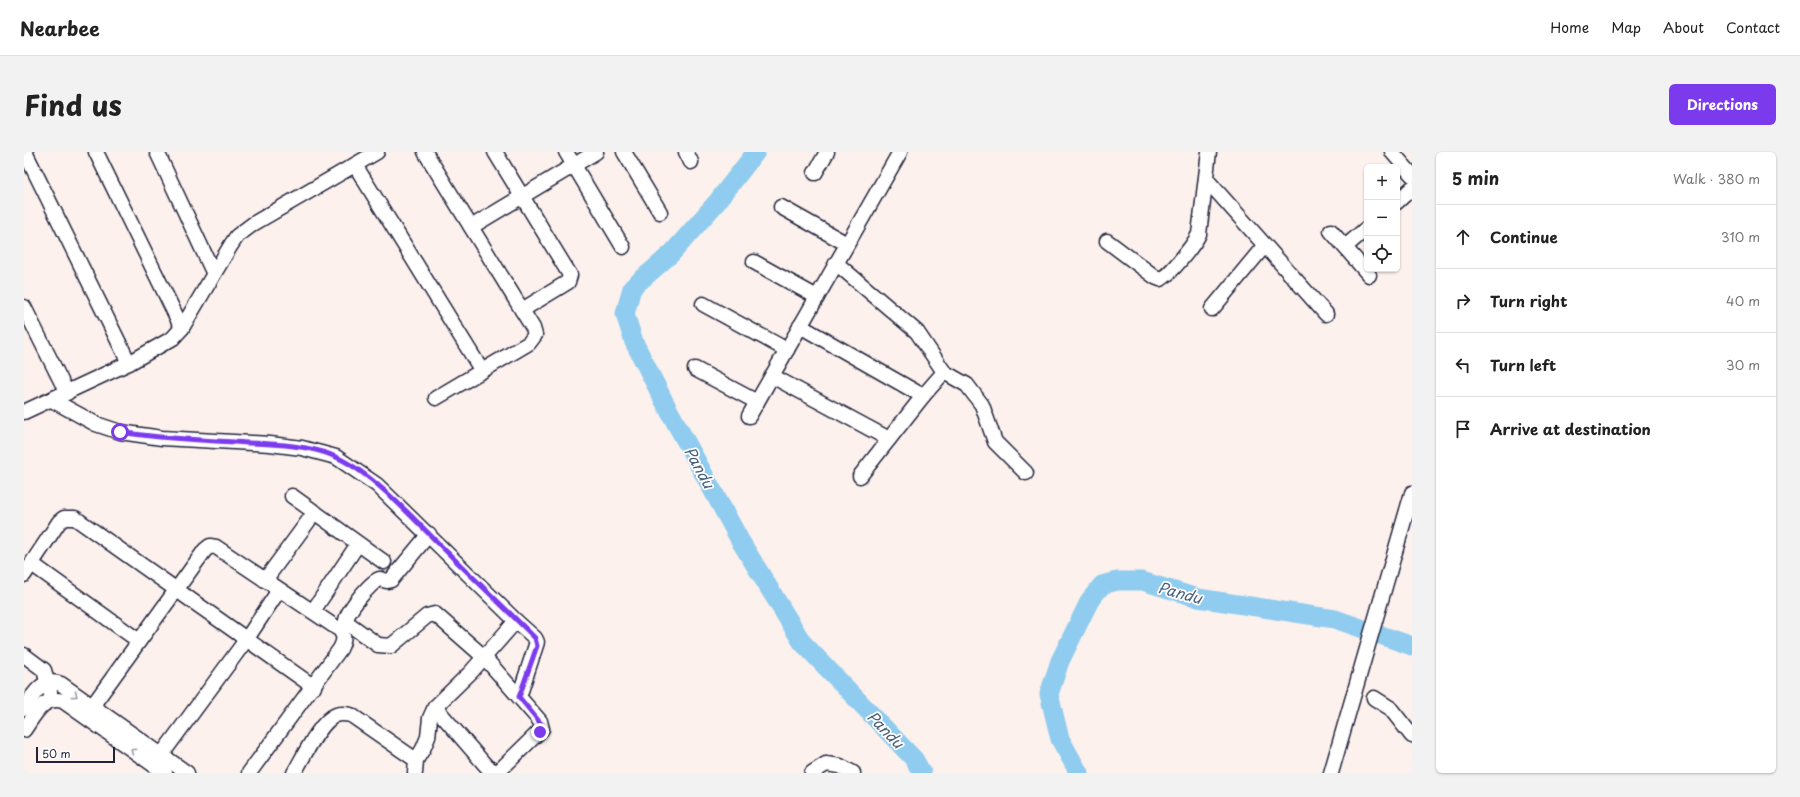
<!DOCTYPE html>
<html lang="en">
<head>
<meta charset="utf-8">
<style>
  :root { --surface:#fff; --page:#f2f2f2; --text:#222; --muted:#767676; --line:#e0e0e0; --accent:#7c3aed }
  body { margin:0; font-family:"Playpen Sans",sans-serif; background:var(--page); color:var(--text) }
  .controls { position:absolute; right:12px; top:12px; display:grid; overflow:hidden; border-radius:6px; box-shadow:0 1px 3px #0004 }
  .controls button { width:36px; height:36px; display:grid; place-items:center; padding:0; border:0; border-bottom:1px solid var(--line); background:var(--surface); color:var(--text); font:20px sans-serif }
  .scale { position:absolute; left:12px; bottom:10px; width:79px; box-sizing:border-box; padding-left:4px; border:2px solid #22223b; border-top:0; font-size:11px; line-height:14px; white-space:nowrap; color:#22223b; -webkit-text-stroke:3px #fff; paint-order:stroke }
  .stop { position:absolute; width:12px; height:12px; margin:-9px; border:3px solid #7c3aed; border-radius:50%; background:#fff }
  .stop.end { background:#7c3aed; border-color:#fff; box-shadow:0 1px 4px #0008 }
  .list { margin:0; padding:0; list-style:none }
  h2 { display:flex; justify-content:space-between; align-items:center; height:52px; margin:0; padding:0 16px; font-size:17px }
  h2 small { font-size:13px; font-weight:400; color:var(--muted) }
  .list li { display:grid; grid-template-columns:26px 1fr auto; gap:12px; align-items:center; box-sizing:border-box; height:64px; padding:0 16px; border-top:1px solid var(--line) }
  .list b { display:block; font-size:15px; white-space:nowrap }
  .list em { font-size:13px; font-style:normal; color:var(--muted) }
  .icon { flex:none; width:22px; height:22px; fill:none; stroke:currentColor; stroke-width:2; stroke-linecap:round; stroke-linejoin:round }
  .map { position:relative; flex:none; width:1388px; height:621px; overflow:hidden; border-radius:6px }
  header { display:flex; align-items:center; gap:24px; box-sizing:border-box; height:56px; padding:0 20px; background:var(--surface); border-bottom:1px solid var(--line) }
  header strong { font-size:19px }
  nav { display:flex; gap:22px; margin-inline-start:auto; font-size:14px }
  .intro { display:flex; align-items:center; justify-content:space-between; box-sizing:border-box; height:96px; padding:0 24px }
  h1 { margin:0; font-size:28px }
  .button { padding:10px 18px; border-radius:6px; background:var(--accent); color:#fff; font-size:14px; font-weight:700 }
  main { display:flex; gap:24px; padding:0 24px }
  aside { flex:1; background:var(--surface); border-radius:6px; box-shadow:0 1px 3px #0004 }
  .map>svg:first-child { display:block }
</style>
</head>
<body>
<header>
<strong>Nearbee</strong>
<nav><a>Home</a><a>Map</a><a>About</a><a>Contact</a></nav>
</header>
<div class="intro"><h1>Find us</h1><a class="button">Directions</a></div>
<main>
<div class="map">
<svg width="1388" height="621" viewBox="0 0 1388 621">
  <rect width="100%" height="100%" fill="#fcf1ec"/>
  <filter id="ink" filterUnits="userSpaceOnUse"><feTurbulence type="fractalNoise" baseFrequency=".025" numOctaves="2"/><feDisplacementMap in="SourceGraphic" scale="8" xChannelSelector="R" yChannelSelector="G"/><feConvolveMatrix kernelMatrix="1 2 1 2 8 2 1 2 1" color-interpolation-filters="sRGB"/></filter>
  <g filter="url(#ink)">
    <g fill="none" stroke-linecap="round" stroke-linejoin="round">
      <!-- river -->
      <g stroke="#8fccef" stroke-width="19">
        <path d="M732,0L693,50L648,101L608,136L601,162L610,190L643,255L717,390L778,490L890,607L898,621"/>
        <path d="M1055,621L1036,587L1025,542L1036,509L1066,448L1078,433L1093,429H1118L1174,446L1311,467L1388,494"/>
      </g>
      <defs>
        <g id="minor">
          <path d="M1,0L105,211"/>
          <path d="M72,0L158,176"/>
          <path d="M133,0L189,120"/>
          <path d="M401,0L509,176L511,183L505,191L412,246"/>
          <path d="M471,0L546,123L544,130L498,158"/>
          <path d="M542,0L599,95"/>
          <path d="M600,0L636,60"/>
          <path d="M662,0L667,10"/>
          <path d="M1368,0L1388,23"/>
          <path d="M331,13L458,219"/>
          <path d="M791,21L803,0"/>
          <path d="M1182,27L1302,162"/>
          <path d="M1373,50L1388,36"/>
          <path d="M757,55L823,92"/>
          <path d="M447,75L572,0"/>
          <path d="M1307,79L1345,123"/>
          <path d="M1083,89L1131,125L1136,127C1145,125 1171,91 1175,82L1185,0"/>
          <path d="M1321,95L1343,76"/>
          <path d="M730,110L793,145"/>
          <path d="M812,111L893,180L920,220L899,244"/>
          <path d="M679,152L763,198"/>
          <path d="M0,155L43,241"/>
          <path d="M1188,157L1241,93"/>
          <path d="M776,174L899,244L836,324"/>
          <path d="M671,217L733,250"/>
          <path d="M920,220L943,233L958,253L971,290L1002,321"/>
          <path d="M748,224L865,287"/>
          <path d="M28,248L72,272L96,280L138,286L246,292L278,296L312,305L353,333L492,469L447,520L411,555L406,566L404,585L399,597L392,608L391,621"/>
          <path d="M0,260L105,211L149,186L158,176L207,93L213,84L229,72L353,0"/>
          <path d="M725,264L876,0"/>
          <path d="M268,344L360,410"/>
          <path d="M405,382L367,428L363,429L356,427C348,428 320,462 322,470L354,493L367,494L403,464L411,462L460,505L516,569L518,577L475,619L472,620L463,615L411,555"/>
          <path d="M8,412L115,489"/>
          <path d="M0,423L35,370L40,366H51L290,535"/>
          <path d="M241,428L291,360"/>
          <path d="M289,459L334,392"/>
          <path d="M492,469L511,486L513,490L495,545"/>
          <path d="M0,503L20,518L26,540"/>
          <path d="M1350,546L1366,556L1388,584"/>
          <path d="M0,556C10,542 18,525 37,532L163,621"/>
          <path d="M61,564L181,398L186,394L192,395L316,478C321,485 320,489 316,497L225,621"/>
          <path d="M0,578C10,564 19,543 39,549L141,621"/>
          <path d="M130,613L222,488L255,438"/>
          <path d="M270,621C279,606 296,569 312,563C317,561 322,562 327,563L392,608"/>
          <path d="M788,621L802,612L816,614L829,621"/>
          <path d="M1307,621L1388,341"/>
        </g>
      </defs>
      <!-- minor casing -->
      <use href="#minor" stroke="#22223b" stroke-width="17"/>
      <!-- minor -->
      <use href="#minor" stroke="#fff" stroke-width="14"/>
    </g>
    <!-- one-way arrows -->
    <defs><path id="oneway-chevron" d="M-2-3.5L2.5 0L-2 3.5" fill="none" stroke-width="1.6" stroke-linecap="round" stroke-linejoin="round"/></defs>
    <g stroke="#9c9ca7">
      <use href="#oneway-chevron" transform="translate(51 543) rotate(36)"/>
      <use href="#oneway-chevron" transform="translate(109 599) rotate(-144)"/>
    </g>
  </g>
  <g fill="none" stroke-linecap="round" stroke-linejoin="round" filter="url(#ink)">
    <!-- route -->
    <path stroke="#7c3aed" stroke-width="5" d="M96,280C138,287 180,288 223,291C251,292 286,293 312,305C348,321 388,365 416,393C447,424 480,455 511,486L513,494L495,545L518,573L516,580"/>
  </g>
  <g text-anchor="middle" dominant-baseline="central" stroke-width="3.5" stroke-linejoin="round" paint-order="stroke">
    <!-- water labels -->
    <g font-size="15" font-style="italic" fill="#485e7a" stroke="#fff">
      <text transform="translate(676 315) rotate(61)">Pandu</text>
      <text transform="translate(1156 440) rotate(15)">Pandu</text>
      <text transform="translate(862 577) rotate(46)">Pandu</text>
    </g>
  </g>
</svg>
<div class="controls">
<button>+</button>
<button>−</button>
<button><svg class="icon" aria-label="locate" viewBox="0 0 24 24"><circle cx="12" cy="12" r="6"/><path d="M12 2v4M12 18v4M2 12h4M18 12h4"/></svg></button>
</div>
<div class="scale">50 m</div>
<div class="stop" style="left:96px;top:280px"></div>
<div class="stop end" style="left:516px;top:580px"></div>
</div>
<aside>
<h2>5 min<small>Walk · 380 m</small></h2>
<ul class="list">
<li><svg class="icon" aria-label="ahead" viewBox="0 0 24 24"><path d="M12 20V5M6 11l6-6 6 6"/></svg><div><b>Continue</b></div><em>310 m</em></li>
<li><svg class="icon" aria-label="right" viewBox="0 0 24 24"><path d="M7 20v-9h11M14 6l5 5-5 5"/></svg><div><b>Turn right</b></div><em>40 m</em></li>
<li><svg class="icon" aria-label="left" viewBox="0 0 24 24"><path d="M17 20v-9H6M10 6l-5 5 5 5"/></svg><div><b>Turn left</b></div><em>30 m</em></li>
<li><svg class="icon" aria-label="arrive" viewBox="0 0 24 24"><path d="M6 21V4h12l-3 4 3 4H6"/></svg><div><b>Arrive at destination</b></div></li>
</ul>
</aside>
</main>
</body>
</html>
